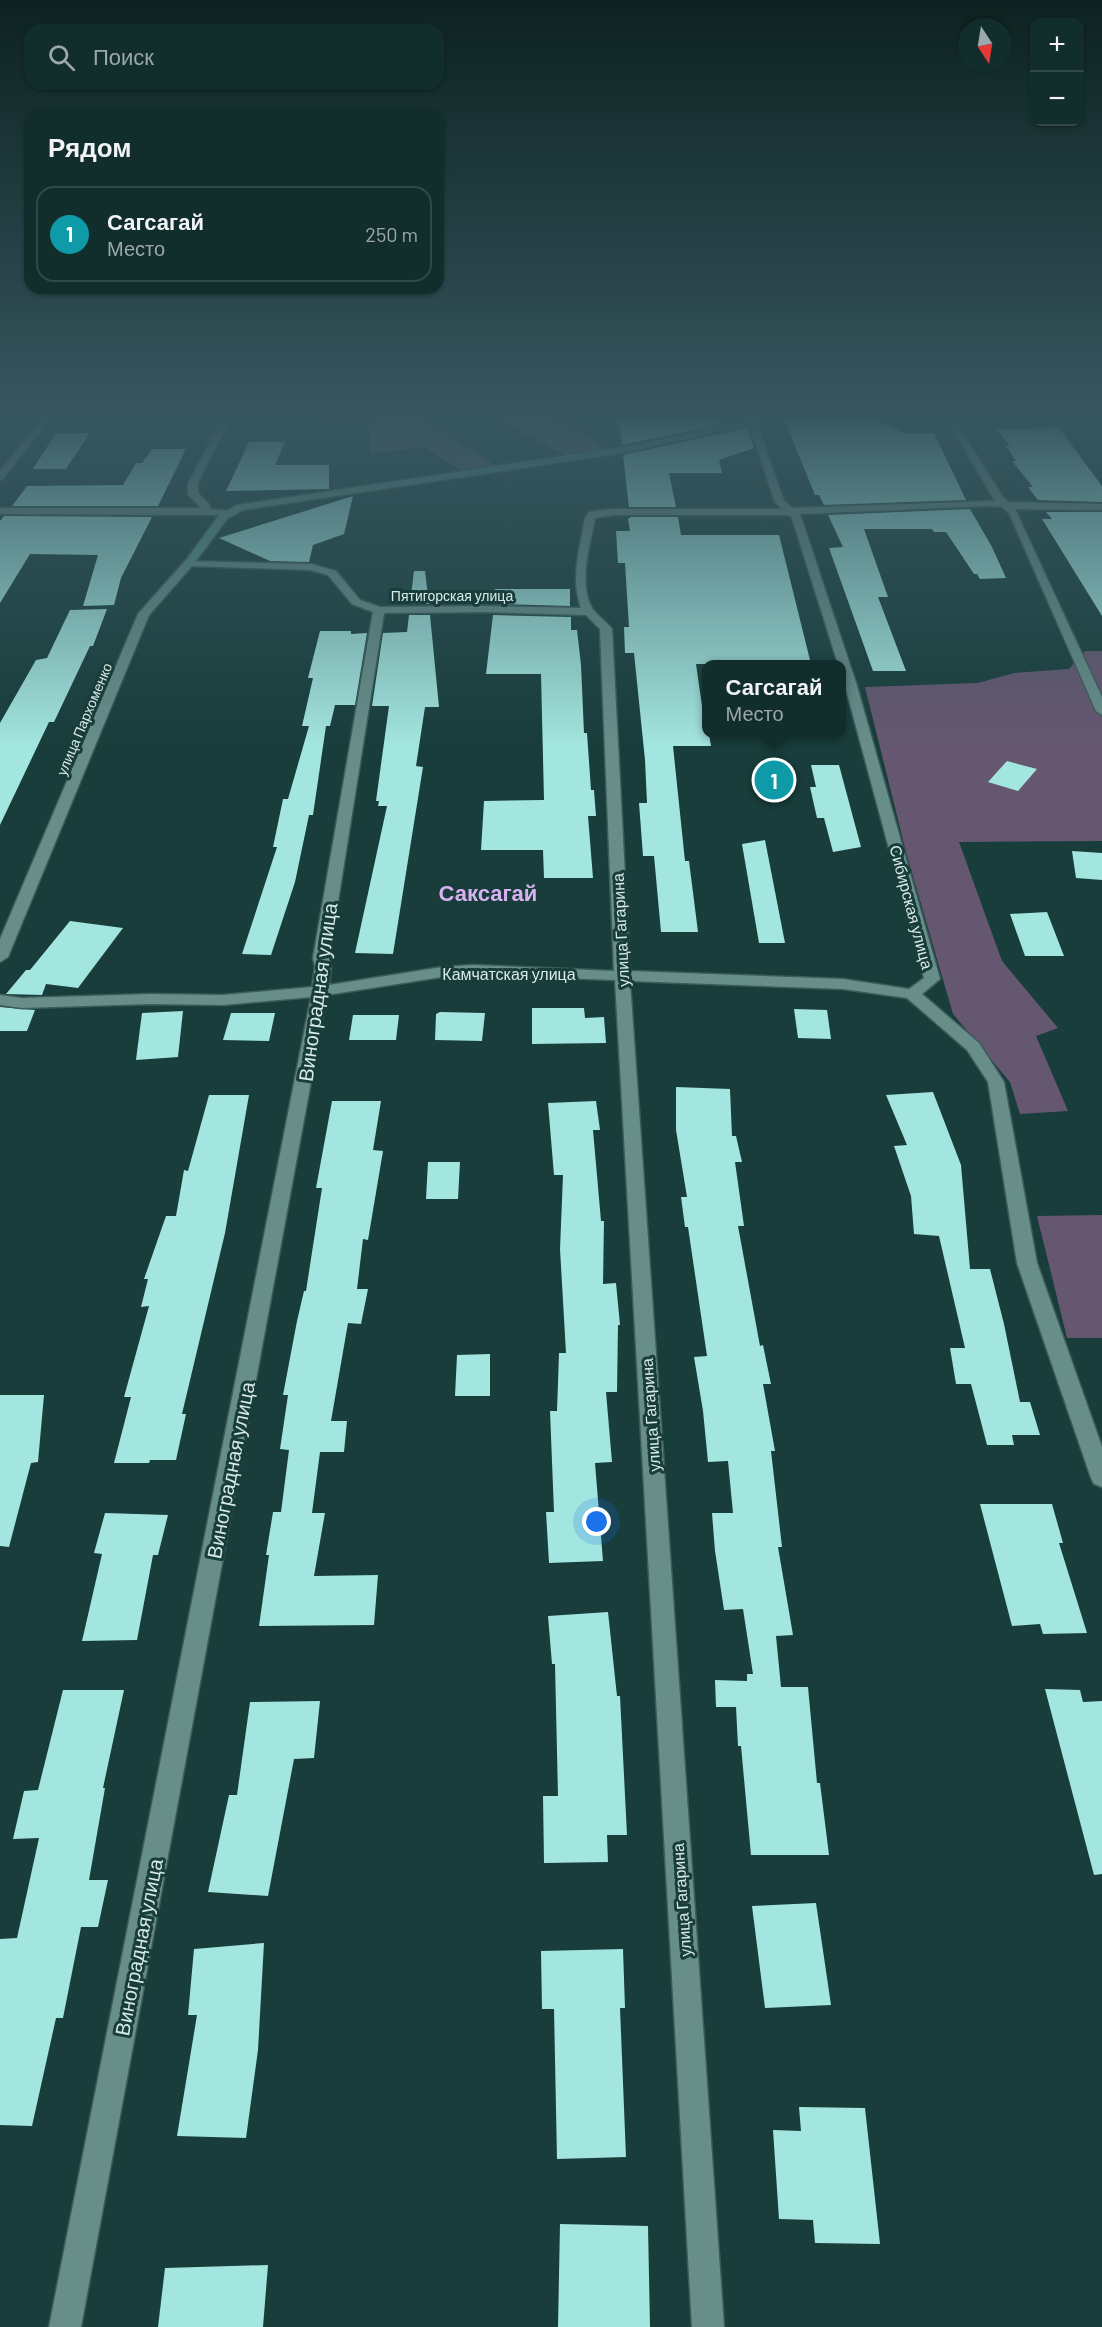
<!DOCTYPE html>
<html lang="ru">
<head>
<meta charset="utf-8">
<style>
  :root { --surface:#122e2c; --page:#1f3a38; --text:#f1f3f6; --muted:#9ca8a9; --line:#314a48; --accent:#d59bfa }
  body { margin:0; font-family:Barlow,sans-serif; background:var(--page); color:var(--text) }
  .controls { position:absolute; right:18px; top:18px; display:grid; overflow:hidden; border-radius:12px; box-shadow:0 2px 4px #0004 }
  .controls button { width:54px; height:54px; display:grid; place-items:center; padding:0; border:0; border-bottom:2px solid var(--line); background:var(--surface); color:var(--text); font:30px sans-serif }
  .compass { position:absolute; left:958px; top:18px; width:54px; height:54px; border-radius:50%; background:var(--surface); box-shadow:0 2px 4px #0004; rotate:168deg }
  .you { position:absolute; left:597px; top:1522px; width:21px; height:21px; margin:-15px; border:4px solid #fff; border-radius:50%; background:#1a73e8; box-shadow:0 0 0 9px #1a73e833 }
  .badge { display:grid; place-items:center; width:39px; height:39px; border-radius:50%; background:var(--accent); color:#fff; font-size:20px; font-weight:700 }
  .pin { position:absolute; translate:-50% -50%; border:3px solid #fff; box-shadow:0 2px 6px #0006 }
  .popup { position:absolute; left:702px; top:660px; width:144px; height:78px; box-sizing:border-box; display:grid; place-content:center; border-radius:12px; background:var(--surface); filter:drop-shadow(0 2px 4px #0005); font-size:20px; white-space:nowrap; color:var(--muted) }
  .popup b { font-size:22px; color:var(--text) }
  .popup::after { content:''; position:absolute; left:50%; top:100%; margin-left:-12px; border:12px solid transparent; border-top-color:var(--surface) }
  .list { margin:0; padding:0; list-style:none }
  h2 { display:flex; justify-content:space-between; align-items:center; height:78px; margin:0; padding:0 24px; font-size:26px }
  h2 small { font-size:20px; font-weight:400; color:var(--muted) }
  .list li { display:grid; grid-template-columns:39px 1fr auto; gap:18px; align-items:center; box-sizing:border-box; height:96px; margin:0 12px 12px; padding:0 12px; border:2px solid var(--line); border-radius:18px }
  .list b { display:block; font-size:22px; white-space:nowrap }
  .list p { margin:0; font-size:20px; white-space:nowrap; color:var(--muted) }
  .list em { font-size:20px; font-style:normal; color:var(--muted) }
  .icon { flex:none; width:33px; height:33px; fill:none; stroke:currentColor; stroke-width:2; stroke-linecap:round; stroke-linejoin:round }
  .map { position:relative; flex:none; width:1102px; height:2327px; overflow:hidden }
  .search { position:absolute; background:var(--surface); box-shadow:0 2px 4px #0004; left:24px; top:24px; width:420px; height:66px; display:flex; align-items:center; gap:15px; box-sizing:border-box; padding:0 21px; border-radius:18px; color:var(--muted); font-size:22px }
  .panel { position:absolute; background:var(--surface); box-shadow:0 2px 4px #0004; left:24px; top:108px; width:420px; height:186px; border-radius:18px }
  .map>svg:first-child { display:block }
</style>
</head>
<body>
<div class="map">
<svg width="1102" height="2327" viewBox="0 0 1102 2327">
  <rect width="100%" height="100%" fill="#183d3b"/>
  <!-- green -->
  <g fill="#665771">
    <path d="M318,419H430L423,420L494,465L461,470L423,447L370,454V421H317Z"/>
    <path d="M496,419H557L607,449L566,455Z"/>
    <path d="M1085,651H1102V841L959,842L1002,961L1058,1028L1036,1036L1068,1111L1020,1114L1010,1082L953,1014L906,852L865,687L978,683L1014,673L1069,669Z"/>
    <path d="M1102,1215V1338H1067L1037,1216Z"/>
  </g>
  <!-- building -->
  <g fill="#a3e5df">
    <path d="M618,419H715L725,424L622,445Z"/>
    <path d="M784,419H877L903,433H934L966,500L824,505L819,495H815Z"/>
    <path d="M747,428L754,448L719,460L722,473H669L676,507H629L623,455Z"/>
    <path d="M1059,428L1102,486V502L1038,500L1028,487H1033L1012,461H1016L1006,446H1010L996,429Z"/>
    <path d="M56,433H90L66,469H33Z"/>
    <path d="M249,442H285L275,465H329V489L226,491Z"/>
    <path d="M152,449H186L158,506H12L27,486L123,485L136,463H142Z"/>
    <path d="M353,496L344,534L313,545L309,562L270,561L219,538Z"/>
    <path d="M970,509L992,547L1006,578L980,579L977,574H974L946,532H934L932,529H864L888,597H878L906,671H873L829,548L843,547L828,515Z"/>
    <path d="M1046,512H1102V616L1042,519H1052Z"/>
    <path d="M4,516L152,517L121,578L114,605L83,606L98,555L30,554L0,603V521Z"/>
    <path d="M631,517H678L681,535H779L811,664H696L706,734H709L711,746H673L685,861H689L698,932H661L654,856H643L639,803H647L645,760L634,653H625L624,627H629L625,563H618L616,531H630L628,519Z"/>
    <path d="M414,571H425L429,604H410Z"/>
    <path d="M495,589H570V606L494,604Z"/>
    <path d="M107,609L93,646H90L54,722H49L0,825V723L36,660L47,658L70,610Z"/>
    <path d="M409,615H430L439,707H425L416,766L423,767L393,954L355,953L387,806H378L379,801H376L389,706H372L383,633L407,632Z"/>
    <path d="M493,615L571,617V630H577L581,665L584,733H587L591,790H594L596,816H588L593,878H544L543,850H481L484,801L544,800L541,674H486Z"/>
    <path d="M320,631H351V634L367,633L355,705H335L330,726H326L313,815H309L295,882L271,955L242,954L277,847H273L283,799H288L309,726H302L313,678H308Z"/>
    <path d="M1007,761L1037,769L1018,791L988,782Z"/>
    <path d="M811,765H839L861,847L833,852L824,818H817L810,787H816Z"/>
    <path d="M765,840L785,943H759L742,844Z"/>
    <path d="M1072,851L1102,853V880L1076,878Z"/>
    <path d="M1047,912L1064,956H1025L1010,914Z"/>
    <path d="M70,921L123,928L78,988L46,984L42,995L6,994L26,970H30Z"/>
    <path d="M0,1007L35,1010L27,1031H0Z"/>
    <path d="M532,1008H584L585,1018L604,1017L606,1043L532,1044Z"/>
    <path d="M794,1009L827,1010L831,1039L798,1038Z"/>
    <path d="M183,1011L178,1057L136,1060L142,1013Z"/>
    <path d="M440,1012L485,1013L482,1041L435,1040L436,1014Z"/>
    <path d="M231,1013H275L269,1041L223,1040Z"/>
    <path d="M353,1015H399L396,1040H349Z"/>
    <path d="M676,1087L730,1089L732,1136H736L742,1162H735L744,1226H738L760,1346L763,1345L771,1384H763L775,1451H771L782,1547H778L793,1635L776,1636L781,1687H808L817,1783H820L829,1855H751L741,1746H738L736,1707H716L715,1680L747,1681V1674H753L743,1609L724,1610L715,1551L712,1513H733L728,1461L708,1462L703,1411L694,1357L707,1356L688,1227H685L681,1197H687L676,1130Z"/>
    <path d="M933,1092L961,1165L970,1269H990L1004,1324L1020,1402H1030L1040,1435H1012L1014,1445H987L971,1384H956L950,1348H965L939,1236L914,1234L911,1196L894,1146L907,1145L886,1095Z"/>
    <path d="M209,1095H249L225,1233L182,1414H186L176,1460H150L149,1463H114L131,1397H124L149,1306L141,1307L148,1279H144L166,1216H176L184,1170L188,1171Z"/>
    <path d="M332,1101H381L373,1150L383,1151L368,1240L363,1239L357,1289H368L361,1324L348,1323L331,1421H347L344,1452H320L312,1513H325L314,1576L378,1575L374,1625L259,1626L269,1555H266L273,1512H281L289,1450L280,1449L288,1395H283L297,1321L304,1291H306L322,1188H316Z"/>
    <path d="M596,1101L600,1130H593L601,1221H604L603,1284L616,1283L620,1325H618L617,1392H606L612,1462L595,1463L603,1561L549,1563L546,1512H554L550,1411H557L559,1353H566L560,1249L563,1175H554L548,1103Z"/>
    <path d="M428,1162H460L458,1199H426Z"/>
    <path d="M490,1354V1396H455L457,1355Z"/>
    <path d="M0,1395H44L38,1462L31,1463L9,1547L0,1546Z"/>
    <path d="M980,1504H1052L1063,1543H1059L1087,1633L1043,1634L1040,1624L1012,1626Z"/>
    <path d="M105,1513L168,1515L158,1555H153L137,1640L82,1641L102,1554L94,1553Z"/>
    <path d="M608,1612L617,1696H620L627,1835H607L608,1862L544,1863L543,1796H558L555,1664H552L548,1616Z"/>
    <path d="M1045,1689L1080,1690L1083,1702L1102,1701V1874L1094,1875Z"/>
    <path d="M63,1690H124L103,1788H105L89,1880H108L98,1927H81L63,2018H56L32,2126L0,2125V1939L17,1938L39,1838L13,1839L24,1791L38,1790Z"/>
    <path d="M320,1701L314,1758L294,1759L268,1896L208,1892L229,1795H237L250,1702Z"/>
    <path d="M816,1903L831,2005L765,2008L752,1906Z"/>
    <path d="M264,1943L258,2050L246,2138L177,2136L197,2015H188L194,1949Z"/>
    <path d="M623,1949L625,2008H620L626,2157L557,2159L554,2009H542L541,1951Z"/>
    <path d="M799,2107L865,2108L880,2244L815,2243L813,2220L779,2219L773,2130L801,2131Z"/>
    <path d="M560,2224L648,2226L650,2327H558Z"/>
    <path d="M268,2265L263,2327H158L165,2268Z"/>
  </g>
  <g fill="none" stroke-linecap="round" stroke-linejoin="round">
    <defs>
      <g id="street">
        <path d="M42,419H50L3,479L0,480V471Z"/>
        <path d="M222,419H230L198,483V493L208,503L211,509L231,511V515L0,514V508H201L188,494V483Z"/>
        <path d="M737,419H749L757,423L784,501L793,508L995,501L946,419H954L1003,497L1008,502L1102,504V510L1015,509L1102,697V715L1096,711L1009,513L1002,507L989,506L800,514L857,686L940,979L922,994L979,1043L1004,1082L1037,1263L1102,1447V1487L1094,1484L1091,1478L1017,1263L988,1082L967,1050L907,998L843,989L630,981L724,2327H692L615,980L473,975L442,977L327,995L81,2327H49L311,997L223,1005L150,1004L22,1008L0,1005V995L22,998L150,994L223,995L312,987L315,967L313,958L373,612L352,604L328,575L310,570L192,566L149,615L8,957L0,962V939L138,614L185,561L311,564L336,571L360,600L380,607L484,606L581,608C570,579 580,548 585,518L589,512L613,509H782L775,502L749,425ZM613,515H788L792,518L838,664H842V675L924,978L909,989L843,979L630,971L612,629C606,621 597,616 592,608C578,582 590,546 595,518ZM484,612L586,615L600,629L614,971L473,965L442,967L329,985L331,967L329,958L384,613Z"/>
      </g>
      <path id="secondary" d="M759,419H775L629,452L243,510L227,519L193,565L189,566L184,563L219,515L237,505L629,446Z"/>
    </defs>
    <!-- street casing -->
    <use href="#street" stroke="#3c5b59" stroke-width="3"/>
    <!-- secondary casing -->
    <use href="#secondary" stroke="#3c5b59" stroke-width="3"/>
    <!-- street -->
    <use href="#street" fill="#688e8a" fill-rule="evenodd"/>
    <!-- secondary -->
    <use href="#secondary" fill="#5c9590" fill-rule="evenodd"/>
  </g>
  <!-- sky -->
  <linearGradient id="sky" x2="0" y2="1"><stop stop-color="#0d2220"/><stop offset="0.56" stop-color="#375760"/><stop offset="1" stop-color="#375760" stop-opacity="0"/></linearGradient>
  <rect width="1102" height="745" fill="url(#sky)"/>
  <g text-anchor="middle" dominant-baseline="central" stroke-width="6" stroke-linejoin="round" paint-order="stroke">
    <!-- far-street labels -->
    <g font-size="14" fill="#d6eae8" stroke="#183d3b">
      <text x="452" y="595">Пятигорская улица</text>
      <text transform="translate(84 719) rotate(-67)">улица Пархоменко</text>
    </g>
    <!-- street labels -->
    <g font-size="16" fill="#d6eae8" stroke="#183d3b">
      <text transform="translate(912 907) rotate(75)">Сибирская улица</text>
      <text transform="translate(620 930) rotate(-93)">улица Гагарина</text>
      <text x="509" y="973">Камчатская улица</text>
      <text transform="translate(650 1415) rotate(-94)">улица Гагарина</text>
      <text transform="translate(681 1900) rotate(-94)">улица Гагарина</text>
    </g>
    <!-- near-street labels -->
    <g font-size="20" fill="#d6eae8" stroke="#183d3b">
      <text transform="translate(317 992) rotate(-82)">Виноградная улица</text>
      <text transform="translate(230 1470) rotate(-79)">Виноградная улица</text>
      <text transform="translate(138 1947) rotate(-79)">Виноградная улица</text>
    </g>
    <!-- district labels -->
    <g font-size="22" font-weight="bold" fill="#d8b1f3" stroke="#183d3b">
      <text x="488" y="892">Саксагай</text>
    </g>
  </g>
</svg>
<div class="controls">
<button>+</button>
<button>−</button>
</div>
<svg class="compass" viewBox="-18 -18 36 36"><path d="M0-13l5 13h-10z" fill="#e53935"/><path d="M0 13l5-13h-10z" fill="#9ca8a9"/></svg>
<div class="you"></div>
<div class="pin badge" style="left:774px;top:780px;background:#0f9aa8">1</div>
<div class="popup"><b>Сагсагай</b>Место</div>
<div class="search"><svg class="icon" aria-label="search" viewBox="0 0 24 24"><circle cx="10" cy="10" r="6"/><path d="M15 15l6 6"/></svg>Поиск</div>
<section class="panel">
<h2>Рядом<small></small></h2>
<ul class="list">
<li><span class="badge" style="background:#0f9aa8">1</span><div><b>Сагсагай</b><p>Место</p></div><em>250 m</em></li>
</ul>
</section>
</div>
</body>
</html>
